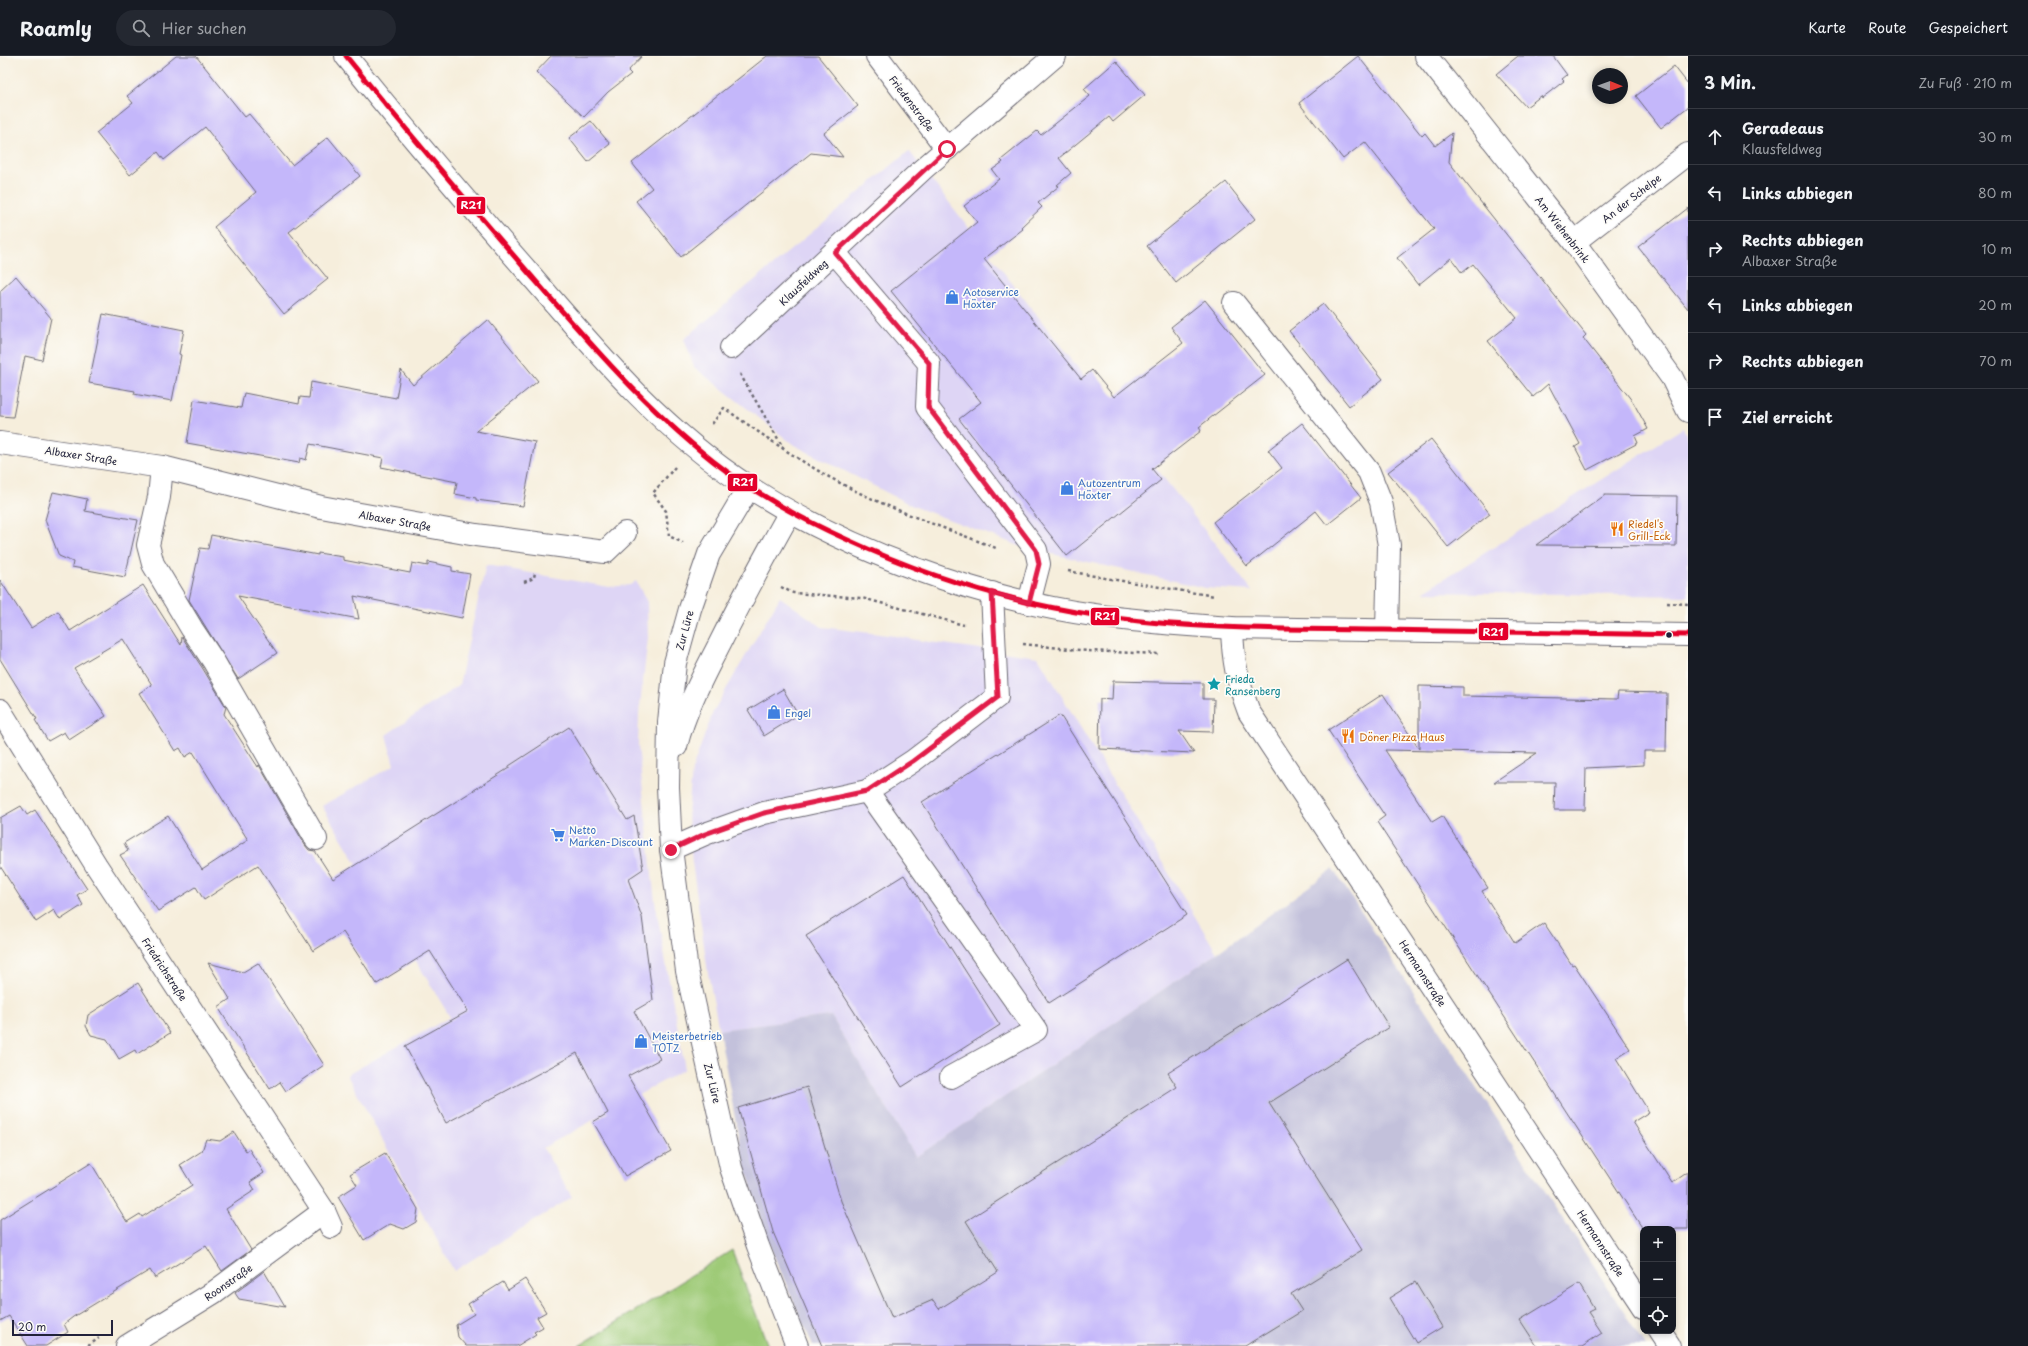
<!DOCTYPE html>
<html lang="de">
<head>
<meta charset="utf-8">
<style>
  :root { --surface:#171b24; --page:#242831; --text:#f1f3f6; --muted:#9ea1a6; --line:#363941 }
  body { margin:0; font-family:"Playpen Sans",sans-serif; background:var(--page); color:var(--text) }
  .controls { position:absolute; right:12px; bottom:12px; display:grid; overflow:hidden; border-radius:8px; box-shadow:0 2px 6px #0003 }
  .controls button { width:36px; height:36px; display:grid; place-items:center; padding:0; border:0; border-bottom:1px solid var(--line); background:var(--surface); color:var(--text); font:20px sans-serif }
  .compass { position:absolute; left:1592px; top:12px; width:36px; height:36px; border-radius:50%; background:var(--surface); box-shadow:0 2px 6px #0003; rotate:91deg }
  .scale { position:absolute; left:12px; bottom:10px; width:101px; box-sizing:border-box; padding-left:4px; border:2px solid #22223b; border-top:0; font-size:11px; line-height:14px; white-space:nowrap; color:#22223b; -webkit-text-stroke:3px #fdfcf7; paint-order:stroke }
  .stop { position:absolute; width:12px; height:12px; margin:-9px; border:3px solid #e11d48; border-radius:50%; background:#fff }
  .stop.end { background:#e11d48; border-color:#fff; box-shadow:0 1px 4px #0008 }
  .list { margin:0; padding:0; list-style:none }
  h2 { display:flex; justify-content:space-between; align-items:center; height:52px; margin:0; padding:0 16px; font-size:17px }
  h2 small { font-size:13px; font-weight:400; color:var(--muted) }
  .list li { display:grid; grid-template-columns:26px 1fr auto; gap:12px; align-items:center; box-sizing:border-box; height:56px; padding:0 16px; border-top:1px solid var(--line) }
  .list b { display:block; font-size:15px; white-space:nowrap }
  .list p { margin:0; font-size:13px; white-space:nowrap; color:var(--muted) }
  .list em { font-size:13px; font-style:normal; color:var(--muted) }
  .icon { flex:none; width:22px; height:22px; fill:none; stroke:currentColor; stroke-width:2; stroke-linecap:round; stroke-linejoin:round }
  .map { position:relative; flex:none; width:1688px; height:1290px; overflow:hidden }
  header { display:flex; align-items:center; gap:24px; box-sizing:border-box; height:56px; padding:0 20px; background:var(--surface); border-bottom:1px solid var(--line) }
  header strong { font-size:19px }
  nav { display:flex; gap:22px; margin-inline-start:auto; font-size:14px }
  .search { width:280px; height:36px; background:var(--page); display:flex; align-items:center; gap:10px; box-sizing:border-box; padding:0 14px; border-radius:22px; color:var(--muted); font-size:15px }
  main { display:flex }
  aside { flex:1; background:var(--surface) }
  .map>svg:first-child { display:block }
</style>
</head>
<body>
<header>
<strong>Roamly</strong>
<div class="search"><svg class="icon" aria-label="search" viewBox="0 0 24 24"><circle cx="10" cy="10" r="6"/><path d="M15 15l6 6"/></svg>Hier suchen</div>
<nav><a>Karte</a><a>Route</a><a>Gespeichert</a></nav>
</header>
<main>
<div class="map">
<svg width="1688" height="1290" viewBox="0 0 1688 1290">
  <rect width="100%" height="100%" fill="#fdfcf7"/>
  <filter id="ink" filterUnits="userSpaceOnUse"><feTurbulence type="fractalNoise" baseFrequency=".025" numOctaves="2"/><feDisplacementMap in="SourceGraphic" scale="8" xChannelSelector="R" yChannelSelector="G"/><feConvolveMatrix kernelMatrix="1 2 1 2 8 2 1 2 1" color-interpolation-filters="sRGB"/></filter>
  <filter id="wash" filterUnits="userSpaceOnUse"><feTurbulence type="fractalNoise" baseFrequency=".012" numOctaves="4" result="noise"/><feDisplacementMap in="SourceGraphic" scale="16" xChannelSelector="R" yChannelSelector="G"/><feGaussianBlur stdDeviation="0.9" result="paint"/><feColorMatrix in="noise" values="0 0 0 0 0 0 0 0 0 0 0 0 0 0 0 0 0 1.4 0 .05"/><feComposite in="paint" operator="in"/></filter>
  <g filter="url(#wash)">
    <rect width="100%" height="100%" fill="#f6eedc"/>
    <!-- built -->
    <g fill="#ded5f5">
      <path d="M909,95L1252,535L1206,532L1025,492L913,450L794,389L694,311L684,283Z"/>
      <path d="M1683,372L1688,383V540L1423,536Z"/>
      <path d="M486,509L609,531L630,529L636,525L647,546L648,582L639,658L638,690L655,846L685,1013L543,1092L572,1141L454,1215L347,1019L450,961L322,750L394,709L386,679L459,629Z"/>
      <path d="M780,541L822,571L895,580L922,585L1038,601L1217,897L916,1101L831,960L719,974L708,917L692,806L688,759L692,714L713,656Z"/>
    </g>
    <!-- industrial -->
    <path fill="#c3c1db" d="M1333,813L1646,1290H813L767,1184L742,1100L719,974L831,960L916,1101L1217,897Z"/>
    <!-- green -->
    <path fill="#9eca77" stroke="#607659" d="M732,1194L768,1290H579Z"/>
    <g id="blocks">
      <!-- building -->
      <g fill="#c4b7fa">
        <path d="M176,0H196L245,61L249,58L292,109L328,81L360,120L289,176L328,223L284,258L214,171L256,136L205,71L164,104L158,96L130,119L96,77L133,47L127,40Z"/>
        <path d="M551,0H642L628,15L631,18L608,36L584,61L536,16Z"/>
        <path d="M767,0H818L858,50L824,77L843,101L811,97L681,201L636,145L652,132L632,107Z"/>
        <path d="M1358,0L1422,80L1425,77L1435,90L1452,77L1449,106L1586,279L1583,282L1633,346L1648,373L1635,380L1638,387L1587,414L1575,391L1580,388L1548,328L1533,341L1488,285L1517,262L1473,208L1462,217L1451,202L1418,229L1397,202L1434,173L1365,86L1343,103L1299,47Z"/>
        <path d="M1518,0H1553L1567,19L1562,23L1564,25L1542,42L1541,40L1526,51L1496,18Z"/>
        <path d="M1116,5L1145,39L1113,66L1109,61L1059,102L1071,117L1057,129L1059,130L1038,147L1042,151L1021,171L1023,173L984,203L1081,323L1092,314L1114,341L1183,287L1171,271L1205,244L1265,319L1199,371L1201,375L1152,413L1161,424L1067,500L959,363L981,346L891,235L977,166L964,150L999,123L992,114L1003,106L1001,104L1037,75L1041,79L1090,40L1084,33Z"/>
        <path d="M1674,10L1688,28V51L1661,72L1636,40Z"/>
        <path d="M591,65L610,88L588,106L569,82Z"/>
        <path d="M1226,126L1255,163L1176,227L1147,190Z"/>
        <path d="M1688,152V253L1638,191Z"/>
        <path d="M16,220L51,262L42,304L25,300L13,361L0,360V235Z"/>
        <path d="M1323,248L1383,323L1349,350L1289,275Z"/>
        <path d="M103,258L184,274L179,298L181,299L172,345L134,338L135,335L89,327Z"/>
        <path d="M488,264L538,325L476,375L535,386L523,450L476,444V442L455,438L457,426L381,411L383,402L310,388L306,404L300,402L299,407L187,387L194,344L241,352L244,337L299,348L300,341L309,342L311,326L396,342L401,314L413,329Z"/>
        <path d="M1302,367L1361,442L1327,469L1316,455L1247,510L1213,466L1282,412L1268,394Z"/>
        <path d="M1431,383L1490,458L1448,491L1388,416Z"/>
        <path d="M53,436L87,443L85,455L138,464L125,521L72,511L73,506L59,500L45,464Z"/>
        <path d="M1605,439L1677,440L1676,490L1536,489Z"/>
        <path d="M211,479L318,499V497L343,501V504L410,517L412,507L428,510V506L452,511V515L470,518L462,562L354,540L359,563L238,540L277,597L238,623L189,544L200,492L208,493Z"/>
        <path d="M0,524L31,572L58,555L70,575L143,529L181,589L182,581L203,613L226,651L224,658L258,711L259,709L305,789L309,794L315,795L333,823L509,712V710L569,671L627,764L634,760L643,813L628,823L642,861L653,944L634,955L660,1003L628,1020L671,1095L625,1120L593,1066L608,1057L577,997L446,1067L405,990L468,955L430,895L377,928L343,876L313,895L258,809L204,844L196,831L158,855L120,799L128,795L124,787L168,760L202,814L248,784L193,696L185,701L180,692L175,695L139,637L152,629L123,583L74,612L106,660L69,684L64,676L48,685L35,664L37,663L0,603Z"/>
        <path d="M1113,625L1203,627V643H1214L1213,676L1179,675L1194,697L1099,693L1100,643L1112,644Z"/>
        <path d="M1419,630L1463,631V640L1617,643L1618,636L1667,637L1666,695H1644V709L1586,712L1585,754H1554L1555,726H1494L1537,697L1385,694L1432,766L1442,760L1488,832L1482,835L1515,887L1544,867L1572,909L1574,908L1630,993L1616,1002L1649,1056L1633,1066L1672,1127L1688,1116V1173H1643L1377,766L1385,760L1328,674L1383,638L1419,693Z"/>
        <path d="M783,633L798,659L764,680L748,654Z"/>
        <path d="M1060,659L1187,859L1049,947L922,746Z"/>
        <path d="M21,750L27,759L35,754L87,833L77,839L83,849L60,864L54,854L36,866L0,810V762Z"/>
        <path d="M904,819L1000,969L902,1031L806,880Z"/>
        <path d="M1347,903L1389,971L1269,1047L1362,1194L1291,1238L1302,1255L1245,1290H822L773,1176L738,1052L807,1031L841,1145L892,1262L933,1244L939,1253L998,1216L966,1165L1177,1031L1168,1017Z"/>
        <path d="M208,907L243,916L258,907L324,1009L286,1035L280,1026L270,1033L218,951L230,943Z"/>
        <path d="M138,927L170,977L137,998L135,994L119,1003L107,983L91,979L86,970L88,959Z"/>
        <path d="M234,1076L246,1095L249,1093L264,1117L250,1126L255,1134L226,1153L251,1194L222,1215L206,1190L155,1222L150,1214L73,1261L64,1268L68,1276L46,1290H28L9,1260L0,1265V1164L91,1107L127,1166L140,1158L142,1161L192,1129L180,1109L202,1095L206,1083L220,1085Z"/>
        <path d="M385,1097L418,1153L416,1166L404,1173L390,1168L364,1184L338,1141L357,1129L350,1118Z"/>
        <path d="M264,1215L285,1251L239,1243L235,1237Z"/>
        <path d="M525,1223L546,1256L537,1261L543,1271L534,1276L536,1278L517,1290H466L458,1281L456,1269L474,1258L468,1248L503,1226L508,1234Z"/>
        <path d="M1415,1226L1442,1271L1416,1287L1389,1242Z"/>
        <path d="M1579,1228L1594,1253L1588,1256L1602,1277L1582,1290H1537L1520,1264Z"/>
      </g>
    </g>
  </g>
  <g filter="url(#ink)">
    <use href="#blocks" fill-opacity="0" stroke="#6c6973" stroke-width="1"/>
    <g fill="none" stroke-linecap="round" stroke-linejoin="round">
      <defs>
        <g id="minor">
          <path d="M877,0L947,93"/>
          <path d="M1426,0L1574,186L1672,322L1688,355"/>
          <path d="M1574,186L1688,98"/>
          <path d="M835,197L929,307L927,351L1036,494L1039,508L1029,547"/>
          <path d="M1234,247L1369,416L1381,446L1389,489L1387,574"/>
          <path d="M731,292L923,113L1055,0"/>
          <path d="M0,387L162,411L321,451L476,479L605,496L625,477"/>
          <path d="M162,411L159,441L148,489L153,508L192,573L214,606L316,783"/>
          <path d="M749,431L709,498L690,553L675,607L669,666L668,731L671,793L687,915L731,1112L758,1190L797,1290"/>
          <path d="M1232,572C1233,606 1237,624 1249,656L1643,1251"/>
          <path d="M0,654L96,809L324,1155L331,1171"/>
          <path d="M676,690C685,654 703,620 720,587C742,543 766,499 790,456"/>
          <path d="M867,735L1036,974L951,1021"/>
          <path d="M671,793L705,778L764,757L867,735L913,705L997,641L992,537"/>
          <path d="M1659,1275L1669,1290"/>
          <path d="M127,1290L213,1237L324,1155"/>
        </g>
        <path id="major" d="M346,0C405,74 466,145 528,216C597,296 660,373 749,431C846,494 980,543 1094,559C1140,566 1186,569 1232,572L1688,579"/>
      </defs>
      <!-- minor casing -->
      <use href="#minor" stroke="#6c6973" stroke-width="24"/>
      <!-- major casing -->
      <use href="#major" stroke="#6c6973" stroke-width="24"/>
      <!-- path -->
      <g stroke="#6c6973" stroke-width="2.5" stroke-dasharray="3 3" stroke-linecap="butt">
        <path d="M740,318L784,393"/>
        <path d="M712,368L724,352C763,379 800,406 842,428C891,454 945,472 996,492"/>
        <path d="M675,411L653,437L666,455L669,480L683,487"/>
        <path d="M1068,515L1105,522L1214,540"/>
        <path d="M524,526L534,522L535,516"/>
        <path d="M781,531L793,537L862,542L964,569"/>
        <path d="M1667,547L1688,548"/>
        <path d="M1023,588L1088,595L1160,598"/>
        <path d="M88,1290L99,1282"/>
      </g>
      <!-- minor -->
      <use href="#minor" stroke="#fff" stroke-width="22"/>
      <!-- major -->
      <use href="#major" stroke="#fff" stroke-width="22"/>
      <defs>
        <path id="bus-1" d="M346,0C405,73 466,144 527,215C586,283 643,350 713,405C754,437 801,463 848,484C926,520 1009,546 1094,559C1190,574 1286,573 1383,574C1485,576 1586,577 1688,579"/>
      </defs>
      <!-- bus-1 casing -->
      <use href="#bus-1" stroke="#fdfcf7" stroke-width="8"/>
      <!-- bus-1 -->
      <use href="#bus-1" stroke="#e4002b" stroke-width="5"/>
    </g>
  </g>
  <g fill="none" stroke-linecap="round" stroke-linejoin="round" filter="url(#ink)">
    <!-- route -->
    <path stroke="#e11d48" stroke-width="5" d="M671,794L705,778L764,757L867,735L913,705L998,641L992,537L1029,547L1039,508L1036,494L928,351L929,307L835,197L947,93"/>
  </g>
  <!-- icons -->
  <defs>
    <symbol id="shop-bare" viewBox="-9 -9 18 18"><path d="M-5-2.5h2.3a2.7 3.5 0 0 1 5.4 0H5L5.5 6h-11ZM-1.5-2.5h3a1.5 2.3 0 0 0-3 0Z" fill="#3f7fe0" stroke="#fdfcf7" stroke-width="2.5" paint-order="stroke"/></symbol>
    <symbol id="restaurant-bare" viewBox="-9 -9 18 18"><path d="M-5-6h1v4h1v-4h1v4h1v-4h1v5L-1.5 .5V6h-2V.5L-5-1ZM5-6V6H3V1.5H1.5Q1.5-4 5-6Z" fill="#e8710a" stroke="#fdfcf7" stroke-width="2.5" paint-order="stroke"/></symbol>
    <symbol id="sight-bare" viewBox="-9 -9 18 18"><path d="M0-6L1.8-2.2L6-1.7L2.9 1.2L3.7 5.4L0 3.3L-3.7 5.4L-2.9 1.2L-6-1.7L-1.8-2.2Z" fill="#0f9aa8" stroke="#fdfcf7" stroke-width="2.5" paint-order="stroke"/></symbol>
    <symbol id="supermarket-bare" viewBox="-9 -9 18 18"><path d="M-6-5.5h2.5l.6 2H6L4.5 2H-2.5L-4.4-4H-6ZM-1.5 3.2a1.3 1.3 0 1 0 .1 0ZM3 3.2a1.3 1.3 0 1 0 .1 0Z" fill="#3f7fe0" stroke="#fdfcf7" stroke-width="2.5" paint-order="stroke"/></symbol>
  </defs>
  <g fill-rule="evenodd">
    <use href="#shop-bare" x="942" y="231" width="20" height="20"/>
    <use href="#shop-bare" x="1057" y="422" width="20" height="20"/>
    <use href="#restaurant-bare" x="1607" y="463" width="20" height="20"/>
    <use href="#sight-bare" x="1204" y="618" width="20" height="20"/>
    <use href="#shop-bare" x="764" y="646" width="20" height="20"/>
    <use href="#restaurant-bare" x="1338" y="670" width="20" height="20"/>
    <use href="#supermarket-bare" x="548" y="769" width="20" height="20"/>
    <use href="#shop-bare" x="631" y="975" width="20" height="20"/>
  </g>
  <!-- markers -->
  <circle fill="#22223b" stroke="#fdfcf7" stroke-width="1.5" cx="1669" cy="579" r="3.5"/>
  <g text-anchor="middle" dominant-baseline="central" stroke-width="3.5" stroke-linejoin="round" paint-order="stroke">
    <!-- street labels -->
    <g font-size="10" fill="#22223b" stroke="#fdfcf7">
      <text transform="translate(912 47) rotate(53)">Friedenstraße</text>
      <text transform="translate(1631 142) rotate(-38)">An der Schelpe</text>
      <text transform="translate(1563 173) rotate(52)">Am Wiehenbrink</text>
      <text transform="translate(803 226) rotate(-43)">Klausfeldweg</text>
      <text transform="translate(81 399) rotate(9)">Albaxer Straße</text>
      <text transform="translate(395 464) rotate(10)">Albaxer Straße</text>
      <text transform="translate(684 574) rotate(-75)">Zur Lüre</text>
      <text transform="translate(165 913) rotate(57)">Friedrichstraße</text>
      <text transform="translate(1423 917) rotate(57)">Hermannstraße</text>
      <text transform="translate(713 1027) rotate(76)">Zur Lüre</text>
      <text transform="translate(1601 1187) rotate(57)">Hermannstraße</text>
      <text transform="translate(228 1226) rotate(-35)">Roonstraße</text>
    </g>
    <!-- shop labels -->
    <g font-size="10" fill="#366cbe" stroke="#fdfcf7" text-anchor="start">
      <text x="963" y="235">Aotoservice<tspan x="963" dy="12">Höxter</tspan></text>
      <text x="1078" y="426">Autozentrum<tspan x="1078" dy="12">Höxter</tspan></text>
      <text x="785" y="656">Engel</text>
      <text x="569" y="773">Netto<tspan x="569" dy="12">Marken-Discount</tspan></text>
      <text x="652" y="979">Meisterbetrieb<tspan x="652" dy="12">TOTZ</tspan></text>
    </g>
    <!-- food labels -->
    <g font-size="10" fill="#c56008" stroke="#fdfcf7" text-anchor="start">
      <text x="1628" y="467">Riedel's<tspan x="1628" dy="12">Grill-Eck</tspan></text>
      <text x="1359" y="680">Döner Pizza Haus</text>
    </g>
    <!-- culture labels -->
    <g font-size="10" fill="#0d838f" stroke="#fdfcf7" text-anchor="start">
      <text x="1225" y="622">Frieda<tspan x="1225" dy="12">Ransenberg</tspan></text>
    </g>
  </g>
  <g stroke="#fdfcf7" stroke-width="1.5">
    <rect x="456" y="140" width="30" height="19" rx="4" fill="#e4002b"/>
    <rect x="727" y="417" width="31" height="19" rx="4" fill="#e4002b"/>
    <rect x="1090" y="551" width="30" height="19" rx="4" fill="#e4002b"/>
    <rect x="1478" y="566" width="31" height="19" rx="4" fill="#e4002b"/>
  </g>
  <g font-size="11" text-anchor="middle" font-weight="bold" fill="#fff">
    <text x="471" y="153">R21</text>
    <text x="743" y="430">R21</text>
    <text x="1105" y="564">R21</text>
    <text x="1493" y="580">R21</text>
  </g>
</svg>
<div class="controls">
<button>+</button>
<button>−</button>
<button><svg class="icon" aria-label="locate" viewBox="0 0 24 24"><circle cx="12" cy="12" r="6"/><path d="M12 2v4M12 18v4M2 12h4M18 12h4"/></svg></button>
</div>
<svg class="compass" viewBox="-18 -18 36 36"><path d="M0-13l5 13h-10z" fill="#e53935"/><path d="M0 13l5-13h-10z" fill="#9ea1a6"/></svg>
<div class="scale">20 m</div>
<div class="stop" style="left:947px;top:93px"></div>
<div class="stop end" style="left:671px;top:794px"></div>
</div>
<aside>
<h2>3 Min.<small>Zu Fuß · 210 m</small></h2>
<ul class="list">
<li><svg class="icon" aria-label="ahead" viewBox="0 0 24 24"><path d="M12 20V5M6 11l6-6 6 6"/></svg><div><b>Geradeaus</b><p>Klausfeldweg</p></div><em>30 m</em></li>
<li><svg class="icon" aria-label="left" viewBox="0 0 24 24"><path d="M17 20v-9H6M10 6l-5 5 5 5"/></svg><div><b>Links abbiegen</b></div><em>80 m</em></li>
<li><svg class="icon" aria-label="right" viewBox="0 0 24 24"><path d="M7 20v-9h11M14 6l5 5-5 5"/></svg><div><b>Rechts abbiegen</b><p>Albaxer Straße</p></div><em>10 m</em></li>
<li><svg class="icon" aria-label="left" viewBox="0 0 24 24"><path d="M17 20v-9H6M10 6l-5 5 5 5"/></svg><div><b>Links abbiegen</b></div><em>20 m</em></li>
<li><svg class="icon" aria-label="right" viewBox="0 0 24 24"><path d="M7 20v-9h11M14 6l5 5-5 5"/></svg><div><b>Rechts abbiegen</b></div><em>70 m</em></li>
<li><svg class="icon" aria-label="arrive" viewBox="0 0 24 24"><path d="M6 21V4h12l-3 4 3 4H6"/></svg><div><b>Ziel erreicht</b></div></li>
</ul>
</aside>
</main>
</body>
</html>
